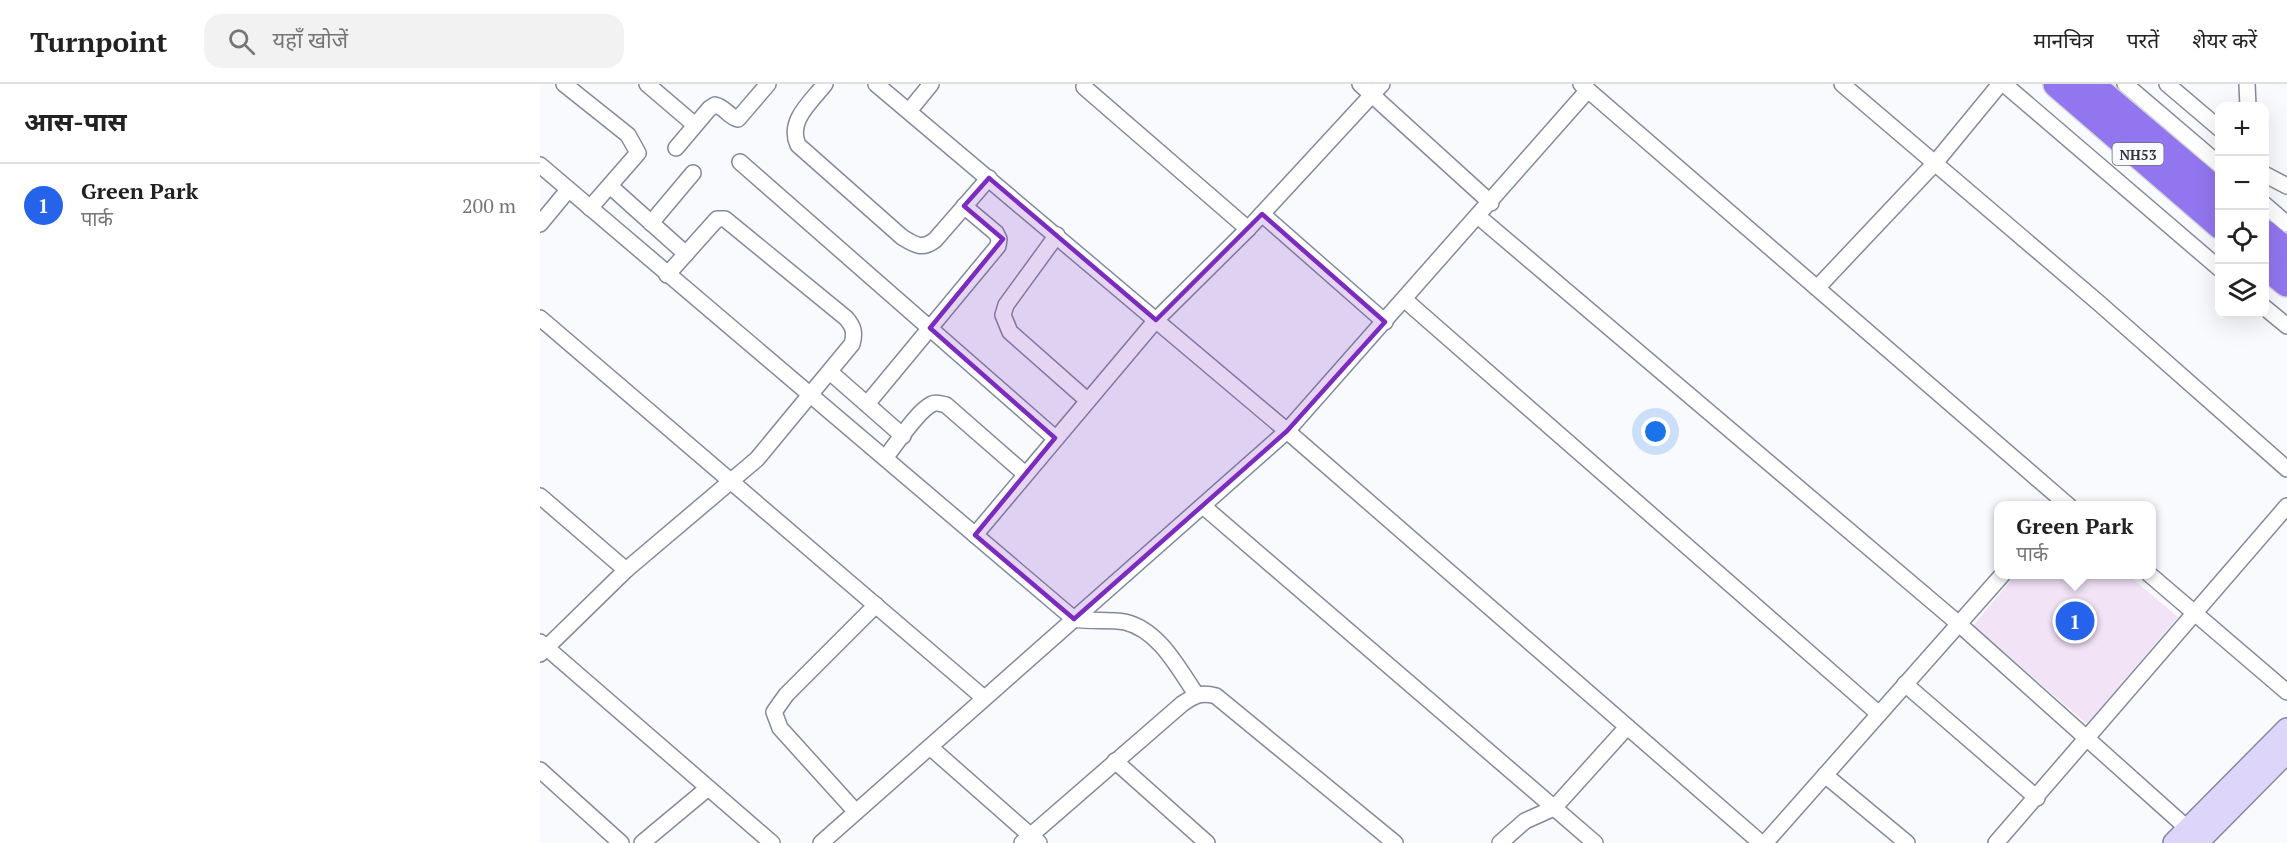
<!DOCTYPE html>
<html lang="hi">
<head>
<meta charset="utf-8">
<style>
  :root { --surface:#fff; --page:#f2f2f2; --text:#222; --muted:#767676; --line:#e0e0e0; --accent:#2563eb }
  body { margin:0; font-family:"PT Serif","Noto Sans Devanagari",serif; background:var(--page); color:var(--text) }
  .controls { position:absolute; right:18px; top:18px; display:grid; overflow:hidden; border-radius:12px; box-shadow:0 6px 24px #0002 }
  .controls button { width:54px; height:54px; display:grid; place-items:center; padding:0; border:0; border-bottom:2px solid var(--line); background:var(--surface); color:var(--text); font:30px sans-serif }
  .you { position:absolute; left:1116px; top:348px; width:21px; height:21px; margin:-15px; border:4px solid #fff; border-radius:50%; background:#1a73e8; box-shadow:0 0 0 9px #1a73e833 }
  .badge { display:grid; place-items:center; width:39px; height:39px; border-radius:50%; background:var(--accent); color:#fff; font-size:20px; font-weight:700 }
  .pin { position:absolute; translate:-50% -50%; border:3px solid #fff; box-shadow:0 2px 6px #0006 }
  .popup { position:absolute; left:1454px; top:417px; width:162px; height:78px; box-sizing:border-box; display:grid; place-content:center; border-radius:12px; background:var(--surface); filter:drop-shadow(0 2px 4px #0005); font-size:20px; white-space:nowrap; color:var(--muted) }
  .popup b { font-size:22px; color:var(--text) }
  .popup::after { content:''; position:absolute; left:50%; top:100%; margin-left:-12px; border:12px solid transparent; border-top-color:var(--surface) }
  .list { margin:0; padding:0; list-style:none }
  h2 { display:flex; justify-content:space-between; align-items:center; height:78px; margin:0; padding:0 24px; font-size:26px }
  h2 small { font-size:20px; font-weight:400; color:var(--muted) }
  .list li { display:grid; grid-template-columns:39px 1fr auto; gap:18px; align-items:center; box-sizing:border-box; height:84px; padding:0 24px; border-top:2px solid var(--line) }
  .list b { display:block; font-size:22px; white-space:nowrap }
  .list p { margin:0; font-size:20px; white-space:nowrap; color:var(--muted) }
  .list em { font-size:20px; font-style:normal; color:var(--muted) }
  .icon { flex:none; width:33px; height:33px; fill:none; stroke:currentColor; stroke-width:2; stroke-linecap:round; stroke-linejoin:round }
  .map { position:relative; flex:none; width:1747px; height:759px; overflow:hidden }
  header { display:flex; align-items:center; gap:36px; box-sizing:border-box; height:84px; padding:0 30px; background:var(--surface); border-bottom:2px solid var(--line) }
  header strong { font-size:28px }
  nav { display:flex; gap:33px; margin-inline-start:auto; font-size:21px }
  .search { width:420px; height:54px; background:var(--page); display:flex; align-items:center; gap:15px; box-sizing:border-box; padding:0 21px; border-radius:18px; color:var(--muted); font-size:22px }
  main { display:flex }
  aside { flex:1; background:var(--surface) }
  .map>svg:first-child { display:block }
</style>
</head>
<body>
<header>
<strong>Turnpoint</strong>
<div class="search"><svg class="icon" aria-label="search" viewBox="0 0 24 24"><circle cx="10" cy="10" r="6"/><path d="M15 15l6 6"/></svg>यहाँ खोजें</div>
<nav><a>मानचित्र</a><a>परतें</a><a>शेयर करें</a></nav>
</header>
<main>
<aside>
<h2>आस-पास<small></small></h2>
<ul class="list">
<li><span class="badge">1</span><div><b>Green Park</b><p>पार्क</p></div><em>200 m</em></li>
</ul>
</aside>
<div class="map">
<svg width="1747" height="759" viewBox="0 0 1747 759">
  <rect width="100%" height="100%" fill="#f8fafe"/>
  <!-- green -->
  <path fill="#f2e3f7" d="M1476,490L1588,491L1638,533L1547,640L1433,542Z"/>
  <g fill="none" stroke-linecap="round" stroke-linejoin="round">
    <defs>
      <g id="street">
        <path d="M24,0L88,51L98,69L50,124"/>
        <path d="M107,0L155,41"/>
        <path d="M285,0C271,18 247,37 258,61L362,153C375,161 382,166 395,156L449,94"/>
        <path d="M336,0L747,347L1221,759"/>
        <path d="M820,0L951,119"/>
        <path d="M1041,0L1529,422"/>
        <path d="M1302,0L1560,220L1747,385"/>
        <path d="M1464,0L1680,185"/>
        <path d="M1585,0L1680,81"/>
        <path d="M1627,0L1680,45"/>
        <path d="M1707,0L1708,22"/>
        <path d="M544,3L708,145"/>
        <path d="M369,27L391,0"/>
        <path d="M136,64L169,25L175,21C185,23 189,33 198,35L228,0"/>
        <path d="M200,78L515,354"/>
        <path d="M0,81L534,535C551,538 569,535 585,538C619,546 638,584 656,610"/>
        <path d="M1724,90L1747,102"/>
        <path d="M70,102L146,170"/>
        <path d="M1724,120L1747,140"/>
        <path d="M722,130L845,238"/>
        <path d="M939,133L1419,540L1647,744"/>
        <path d="M111,139L153,89"/>
        <path d="M0,140L28,106"/>
        <path d="M517,151L466,221L463,231L470,248L547,316"/>
        <path d="M1277,204L1395,79L1460,0"/>
        <path d="M865,216L1339,630"/>
        <path d="M1724,223L1747,242"/>
        <path d="M0,234L444,614"/>
        <path d="M290,288L363,352"/>
        <path d="M327,320L458,162L459,155L456,149L424,122"/>
        <path d="M345,374C356,361 377,327 392,320C396,318 402,320 406,321L485,390"/>
        <path d="M0,412L86,486"/>
        <path d="M663,422L1055,759"/>
        <path d="M435,451L616,236L708,145L842,0"/>
        <path d="M1609,490L1747,608"/>
        <path d="M0,558L232,759"/>
        <path d="M0,570L86,486L217,375L312,260C315,249 314,243 306,234L185,135H177L127,191"/>
        <path d="M1365,600L1497,714"/>
        <path d="M390,663L499,759"/>
        <path d="M575,677L667,759"/>
        <path d="M0,686L81,759"/>
        <path d="M1285,691L1367,759"/>
        <path d="M316,728L240,644L234,628L246,611L336,521"/>
        <path d="M102,759L168,704"/>
        <path d="M281,759L747,347L1048,6"/>
        <path d="M482,759L642,620C655,611 661,608 676,612L855,759"/>
        <path d="M960,759L985,737L1014,724L1087,643"/>
        <path d="M1225,759L1463,490"/>
        <path d="M1456,759L1747,422"/>
      </g>
      <g id="secondary">
        <path d="M1634,759L1747,645"/>
        <path d="M1657,759L1747,668"/>
      </g>
      <g id="highway">
        <path d="M1517,0L1680,141"/>
        <path d="M1550,0L1680,110"/>
        <path d="M1724,149L1747,168"/>
        <path d="M1724,180L1747,199"/>
      </g>
    </defs>
    <!-- street casing -->
    <use href="#street" stroke="#828b9c" stroke-width="18"/>
    <!-- secondary casing -->
    <use href="#secondary" stroke="#828b9c" stroke-width="24"/>
    <!-- highway casing -->
    <use href="#highway" stroke="#d6d6d8" stroke-width="30"/>
    <!-- street -->
    <use href="#street" stroke="#fff" stroke-width="15"/>
    <!-- secondary -->
    <use href="#secondary" stroke="#ded6fa" stroke-width="21"/>
    <!-- highway -->
    <use href="#highway" stroke="#9276f0" stroke-width="27"/>
  </g>
  <!-- marked area -->
  <path fill="#7b2cbf" fill-opacity="0.2" stroke="#7b2cbf" stroke-width="4.5" stroke-linejoin="round" d="M449,94L616,236L722,130L845,238L747,347L534,535L435,451L515,354L390,244L463,155L424,122Z"/>
  <g text-anchor="middle" dominant-baseline="central" stroke-width="6" stroke-linejoin="round" paint-order="stroke">
    <!-- shield labels -->
    <rect fill="#f8fafe" stroke="#6c6f76" stroke-width="1.5" x="1572.5" y="59" width="51" height="22" rx="4.5"/>
    <g font-size="14" font-weight="bold" fill="#30343b">
      <text x="1598" y="70">NH53</text>
    </g>
  </g>
</svg>
<div class="controls">
<button>+</button>
<button>−</button>
<button><svg class="icon" aria-label="locate" viewBox="0 0 24 24"><circle cx="12" cy="12" r="6"/><path d="M12 2v4M12 18v4M2 12h4M18 12h4"/></svg></button>
<button><svg class="icon" aria-label="layers" viewBox="0 0 24 24"><path d="M12 4l9 5-9 5-9-5zM3 14l9 5 9-5"/></svg></button>
</div>
<div class="you"></div>
<div class="pin badge" style="left:1535px;top:537px">1</div>
<div class="popup"><b>Green Park</b>पार्क</div>
</div>
</main>
</body>
</html>
